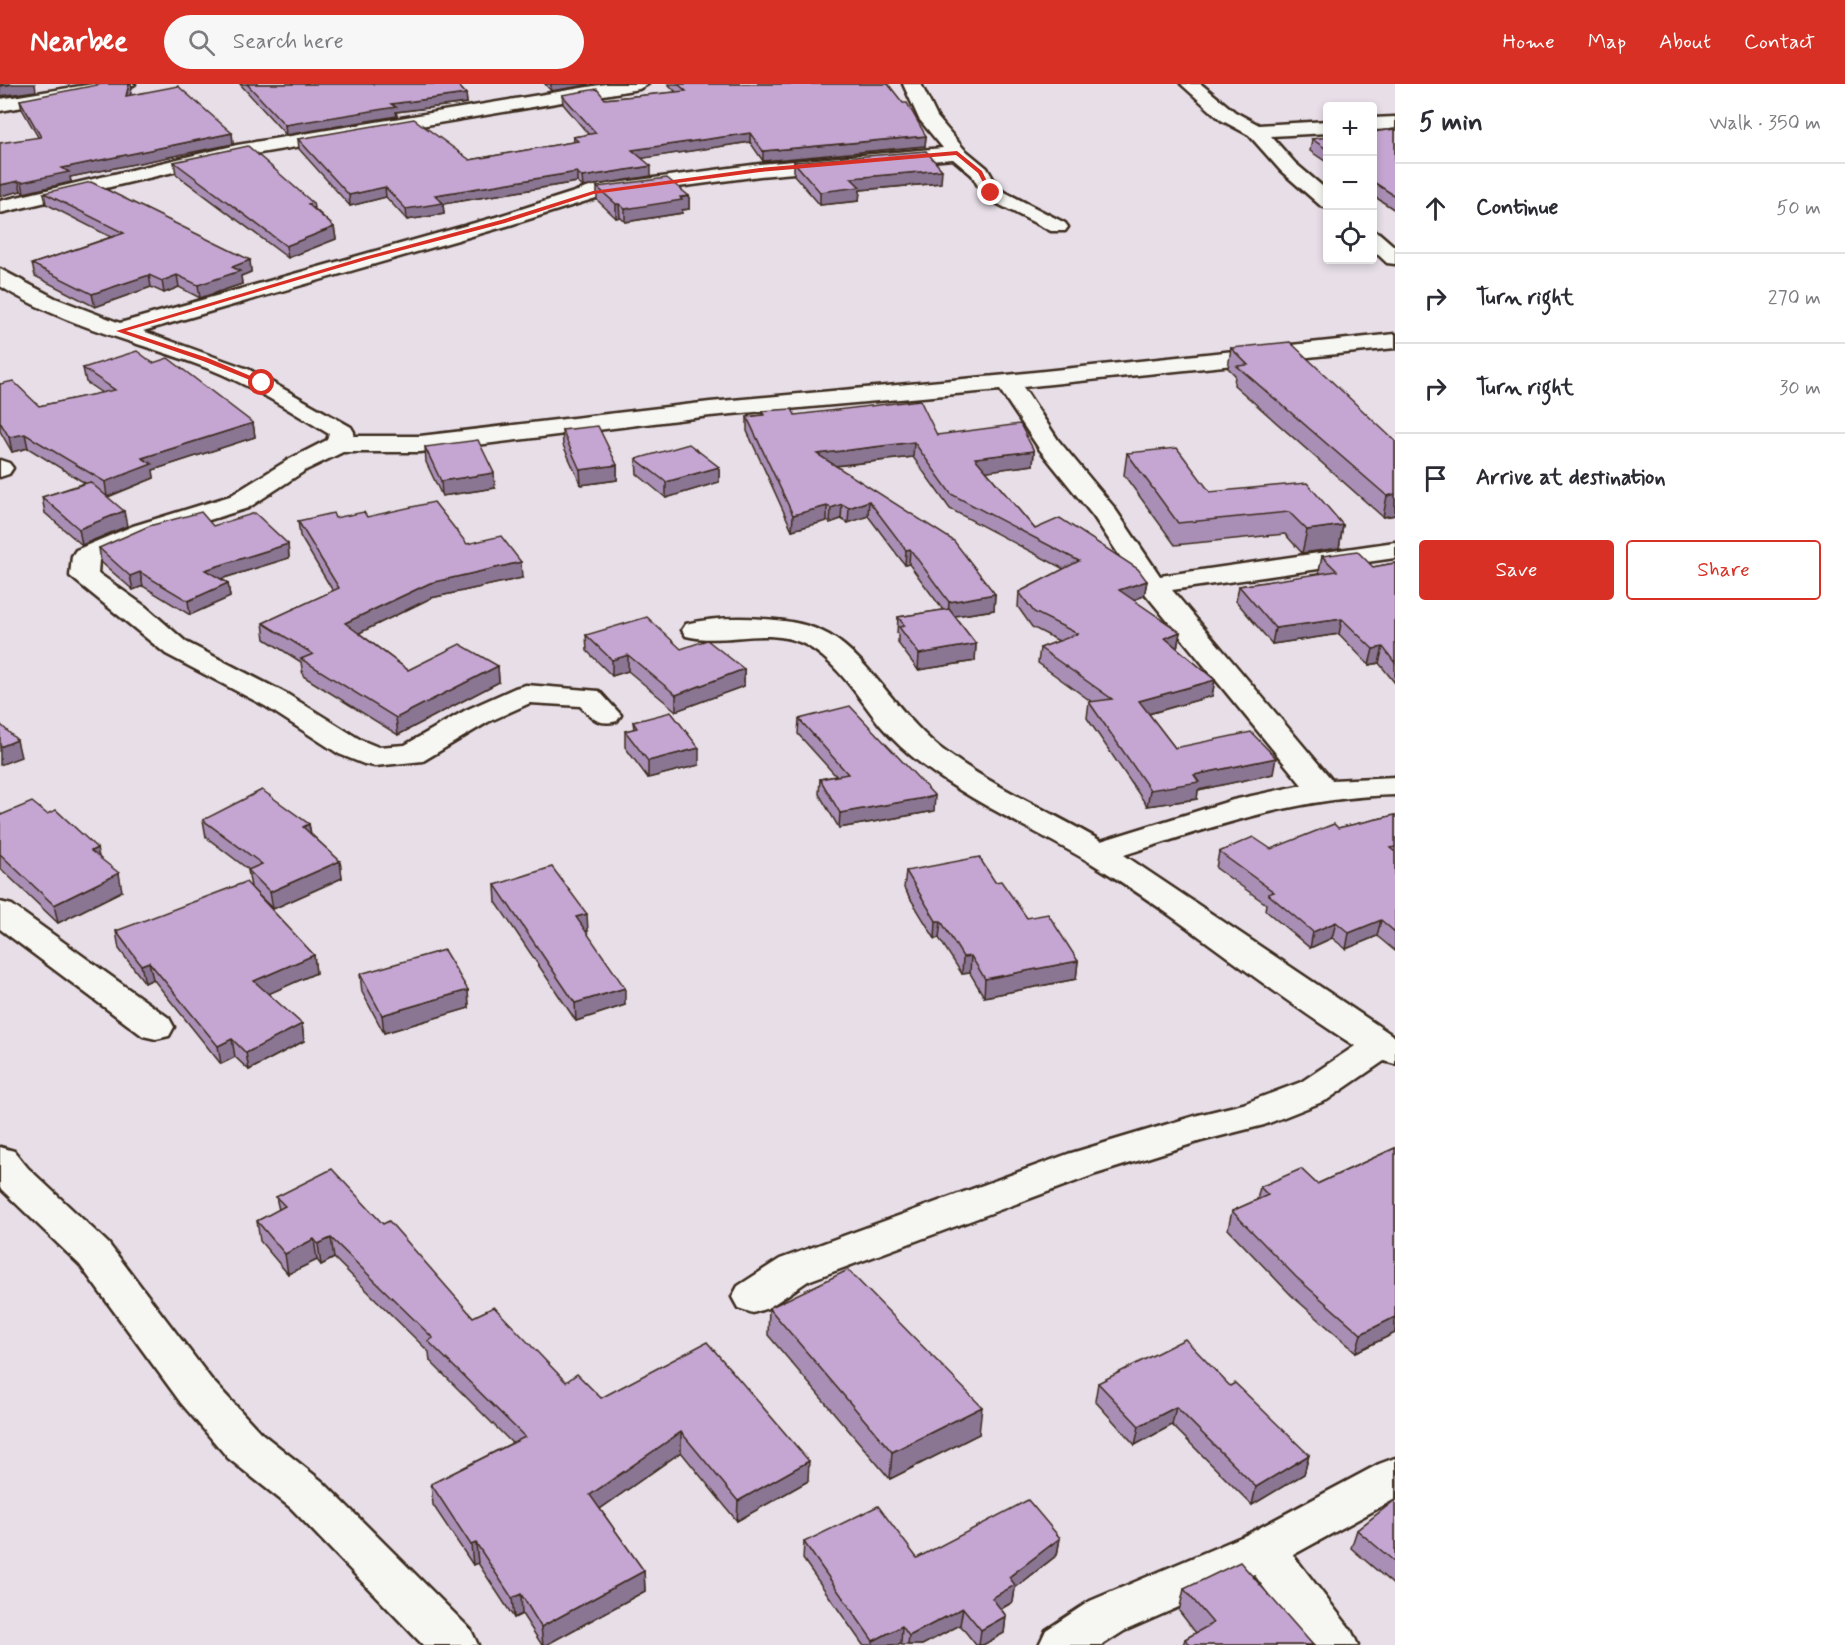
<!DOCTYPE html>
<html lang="en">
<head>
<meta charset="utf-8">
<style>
  :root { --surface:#fff; --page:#f7f7f7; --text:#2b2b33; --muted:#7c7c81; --line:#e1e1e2; --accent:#d93025 }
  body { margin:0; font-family:Mynerve,sans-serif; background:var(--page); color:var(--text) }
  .controls { position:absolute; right:18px; top:18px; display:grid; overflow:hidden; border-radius:6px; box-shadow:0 3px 9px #0003 }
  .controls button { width:54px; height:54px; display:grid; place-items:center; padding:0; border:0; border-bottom:2px solid var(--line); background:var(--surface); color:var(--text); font:30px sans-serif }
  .stop { position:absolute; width:18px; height:18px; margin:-14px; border:4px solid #d93025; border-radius:50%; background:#fff }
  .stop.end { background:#d93025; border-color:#fff; box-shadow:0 2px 6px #0008 }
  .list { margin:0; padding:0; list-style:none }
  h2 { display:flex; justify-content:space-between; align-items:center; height:78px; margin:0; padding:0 24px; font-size:26px }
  h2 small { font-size:20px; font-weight:400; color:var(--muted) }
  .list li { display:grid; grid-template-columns:39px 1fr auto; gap:18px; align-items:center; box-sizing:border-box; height:90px; padding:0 24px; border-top:2px solid var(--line) }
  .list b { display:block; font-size:22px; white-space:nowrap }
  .list em { font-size:20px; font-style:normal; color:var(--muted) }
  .actions { display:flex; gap:12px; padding:18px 24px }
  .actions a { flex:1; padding:14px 0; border:2px solid var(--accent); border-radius:6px; text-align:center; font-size:21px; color:var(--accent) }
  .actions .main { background:var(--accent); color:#fff }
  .icon { flex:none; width:33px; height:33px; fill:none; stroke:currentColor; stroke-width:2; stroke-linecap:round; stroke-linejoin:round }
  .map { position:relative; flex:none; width:1395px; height:1561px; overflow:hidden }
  header { display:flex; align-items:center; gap:36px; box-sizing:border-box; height:84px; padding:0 30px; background:var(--accent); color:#fff }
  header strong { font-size:28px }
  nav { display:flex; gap:33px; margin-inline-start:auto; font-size:21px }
  .search { width:420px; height:54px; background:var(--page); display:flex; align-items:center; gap:15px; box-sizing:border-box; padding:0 21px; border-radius:33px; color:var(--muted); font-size:22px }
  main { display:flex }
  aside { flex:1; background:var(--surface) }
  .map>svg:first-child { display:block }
</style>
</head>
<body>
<header>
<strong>Nearbee</strong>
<div class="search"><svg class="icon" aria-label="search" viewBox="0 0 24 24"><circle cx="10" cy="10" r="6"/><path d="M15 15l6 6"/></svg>Search here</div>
<nav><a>Home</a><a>Map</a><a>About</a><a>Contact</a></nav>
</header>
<main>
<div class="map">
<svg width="1395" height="1561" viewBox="0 0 1395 1561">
  <rect width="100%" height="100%" fill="#e7dee8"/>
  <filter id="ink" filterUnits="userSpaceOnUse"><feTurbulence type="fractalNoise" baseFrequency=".0167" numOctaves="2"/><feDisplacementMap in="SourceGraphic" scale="12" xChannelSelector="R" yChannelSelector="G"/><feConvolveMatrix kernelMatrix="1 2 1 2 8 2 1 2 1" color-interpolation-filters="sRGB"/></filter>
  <g filter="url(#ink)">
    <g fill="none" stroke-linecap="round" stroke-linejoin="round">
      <defs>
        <g id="minor">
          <path d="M93,0H135L126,5L0,27V15Z"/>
          <path d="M903,0H921L937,33L964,65L987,84L999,105L1065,139L1068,143L1065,147H1051L984,113L972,91L953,75L760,92L596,114L510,141L143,247L248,285L351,343L354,348L353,352H420L710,318L1007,291L1395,250V264L1023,303L1058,356L1113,422L1160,492L1395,458V474L1172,506L1332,696L1395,693V711C1300,713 1214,742 1124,771L1395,953V980L1384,977L1327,1016L1264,1041L1201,1057L1096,1090L808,1197L768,1224L753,1229L738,1224L732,1213L738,1202L780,1175L1068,1070L1198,1031L1243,1020L1301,998L1355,962C1264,905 1182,834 1091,779C1036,746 974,720 923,681C907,669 893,656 880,641C859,614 837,578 806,561C768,541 725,562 686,552L682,546L686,540C710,534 738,533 763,535C784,536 810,540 829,551C872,576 901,637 947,669C995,704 1050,727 1101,757L1233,716L1302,701L1143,507L1094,433L1040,366L1000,306L710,332L420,368H343L306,386L248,424L151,454L99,476L98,489L146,523L186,558L287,610L361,656L378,663L405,661L466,626L515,604L526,601L599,607L621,631L617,637C598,642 592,634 580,622L530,619L488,638L423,677L375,682L364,680L339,670L265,622L166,570L70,492L72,472L76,466L133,442L230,412L288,376L327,356L329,350C291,327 254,303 212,286C141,258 65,243 0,202V185L55,214L120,239L496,133L593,102L760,80L943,64L919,35Z"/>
          <path d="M1181,0H1201L1235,28L1259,41L1328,37V49L1271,52L1295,79L1328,107V124L1321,122L1281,87L1249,51L1221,36Z"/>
          <path d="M1395,33V45L1372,46V34Z"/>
          <path d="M1372,147L1379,149L1395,163V180L1387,179L1372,165Z"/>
          <path d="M0,376L9,379L13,384L9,390L0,393Z"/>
          <path d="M0,818L12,821L169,934L174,943L169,952L156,955L143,952L0,845Z"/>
          <path d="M0,1063L14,1067L28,1084L108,1159L211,1295L260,1348L323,1398L471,1546L478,1561H423L291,1424L228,1374L181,1319L80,1181L0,1104Z"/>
          <path d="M1395,1374V1415L1293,1471L1351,1546L1358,1561H1306L1254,1490L1124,1547L1102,1561H1039L1046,1546L1090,1517L1246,1451L1379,1380Z"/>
        </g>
        <path id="tertiary" d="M606,0H648L639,5L237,73L0,129V117L237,61Z"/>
      </defs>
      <!-- minor casing -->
      <use href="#minor" stroke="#3b2a1e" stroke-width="5"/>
      <!-- tertiary casing -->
      <use href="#tertiary" stroke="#3b2a1e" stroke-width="5"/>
      <!-- minor -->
      <use href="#minor" fill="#f6f6f2" fill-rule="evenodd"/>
      <!-- tertiary -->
      <use href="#tertiary" fill="#f6f6f2" fill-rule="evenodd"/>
    </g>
    <!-- wall -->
    <g fill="#a98fb5" stroke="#3b2a1e" stroke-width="1.5">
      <path d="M240,0H457L466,10L467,19L396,28L397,32L286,51Z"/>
      <path d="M545,0H588V1L551,7Z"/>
      <path d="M668,0H888L926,52L925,62L763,77L750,58L642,74L651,92L583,103L577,98L443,120L444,130L407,136L386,113L350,122L299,65L298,55L470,76L574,58L573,53L589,51L563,20L562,11L605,15L676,8Z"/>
      <path d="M132,4L130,11L232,49L233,60L70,93L71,98L24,109L21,107L0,112L38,53L22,25L20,16Z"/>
      <path d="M1395,45V126L1372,111V48Z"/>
      <path d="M1328,53V79L1310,67L1312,55Z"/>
      <path d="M174,78L313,119L314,124L334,143L336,155L288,174L176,90Z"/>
      <path d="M794,78L941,99L860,106L859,117L820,121L794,91Z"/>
      <path d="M597,103L689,112V125L682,126V129L625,138L620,133L616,134L597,116Z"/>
      <path d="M44,109L250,176L251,188L241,192L242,200L200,214L179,203L164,209L151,203L95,223L35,192L32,180L111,153L46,120Z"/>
      <path d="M1231,264L1395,357V431L1383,433L1234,301L1235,291L1228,284Z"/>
      <path d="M153,279L253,339L255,353L153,386L154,394L108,413L127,442L82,461L45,429L42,413L85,399L28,364L12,368L0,347V300L39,322L102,309L86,298L83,284Z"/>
      <path d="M762,327L795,331L937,351L1034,367L1033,381L986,387L1035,445L1147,497L1144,512L1133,516L1180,548L1177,564L1215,596L1212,612L1149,630L1175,664L1273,690L1198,706L1197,715L1147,722L1087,634L1089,618H1092L1038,579L1040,564L1059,557L1032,543L1018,523L1019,508L1064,485L950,425L913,373L836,382L995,510L994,526L954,532L976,560L975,577L918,586L898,559V551L897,549L898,533L943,526L909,480L905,481L868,432L848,439L841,435L830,439L827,437L792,446L747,347V333L762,331Z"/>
      <path d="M562,346L617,381V396L581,401L563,361Z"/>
      <path d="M425,363L495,404L442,412L426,378Z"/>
      <path d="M1127,369L1210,408L1343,441L1339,464L1302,469L1285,450L1175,461L1124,391Z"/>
      <path d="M636,375L719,383V398L666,414L637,390Z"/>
      <path d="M367,433L467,460L522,494L431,514L359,549L408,586L498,582L499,598L398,651L303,592L301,578L265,555L263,539L333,507L300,452L298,437L335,434Z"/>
      <path d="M288,460L289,474L221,495L228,499L230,513L190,531L143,502L133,506L101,478L99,464Z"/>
      <path d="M1322,472L1373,483L1395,479V599L1379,579L1369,581L1339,550L1272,560L1236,517L1239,502L1321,490L1319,487Z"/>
      <path d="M586,551L744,585V602L676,627L628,587L612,592L587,567Z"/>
      <path d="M799,635L934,727L839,744L819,710L820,695L836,692L798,650Z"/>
      <path d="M633,638L699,681L648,694L625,663V647L634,645Z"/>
      <path d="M0,729L1,731L47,730L99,774L122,807L58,839L0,784Z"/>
      <path d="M1395,731V867L1377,852L1346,865L1332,854L1310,864L1265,826L1266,820L1216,784L1219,768L1271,765L1338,744Z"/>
      <path d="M203,736L309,740L311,750L340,777L342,794L273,825L251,804L314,871L316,889L268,910L302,940L304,957L249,986L235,973L221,980L153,895L145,899L119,865L116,847L251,803L248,786H249L206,753Z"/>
      <path d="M906,787L995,798L1027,834L1078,877L1076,895L984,913L970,889L962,890L939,854L935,855L904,804Z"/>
      <path d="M495,801L588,847L586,848L625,921L576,937L496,818Z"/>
      <path d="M360,890L468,906L469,924L384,949L362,908Z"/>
      <path d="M1395,1064V1249L1356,1268L1291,1211L1228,1145L1232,1127L1257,1116L1260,1103L1317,1100Z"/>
      <path d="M276,1113L383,1140L473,1233L566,1298L601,1314L808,1397L737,1437L681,1368L600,1425L644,1487L645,1507L546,1561H542L522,1530L514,1534L478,1479L473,1481L433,1421L431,1400L512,1359L430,1277L429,1268L334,1174L321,1181L317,1176L288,1190L260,1157L257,1137L279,1126Z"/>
      <path d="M769,1224L979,1350L890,1395L768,1251Z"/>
      <path d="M1098,1299L1230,1302L1309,1371L1304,1390L1252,1421L1172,1341L1135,1361L1095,1317Z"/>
      <path d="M1395,1416V1502L1351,1464L1357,1446Z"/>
      <path d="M1060,1454L1057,1471L1015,1504L1013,1518L1001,1525L1006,1532L1004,1549L983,1561H976L960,1541L922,1561H902L901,1560L898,1561H863L803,1475L804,1458L917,1474Z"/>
      <path d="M1184,1505L1313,1561H1183L1185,1555L1196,1549L1179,1527Z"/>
    </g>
    <!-- shaded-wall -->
    <g fill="#8a7493" stroke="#3b2a1e" stroke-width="1.5">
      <path d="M13,0H35L36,7L0,12V2Z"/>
      <path d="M129,0H131L132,4L128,22L126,12Z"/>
      <path d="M551,0H588V1L551,7Z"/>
      <path d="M466,10L467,19L396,28L397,32L286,51L285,41L391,20Z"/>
      <path d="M232,49L233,60L70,93L71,98L24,109L22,98L62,84Z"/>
      <path d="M750,49V58L632,76V66Z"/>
      <path d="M926,52L925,62L763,77V67Z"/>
      <path d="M651,82V92L583,103L582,93Z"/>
      <path d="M942,86L941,99L860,106L859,117L820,121V108L851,94Z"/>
      <path d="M577,88V98L443,120L444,130L407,136L406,125L435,111Z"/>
      <path d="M19,97L21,107L0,112V101Z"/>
      <path d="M385,103L386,113L350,122L349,111Z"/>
      <path d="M689,112V125L682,126V129L625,138V125Z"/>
      <path d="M616,120H619L620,133L616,134Z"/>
      <path d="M334,143L336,155L288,174L286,162Z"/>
      <path d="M250,176L251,188L241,192L242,200L200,214L198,201L232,183Z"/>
      <path d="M149,191L151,203L95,223L92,210Z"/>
      <path d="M177,191L179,203L164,209L162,197Z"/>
      <path d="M253,339L255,353L153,386L154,394L107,413L105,398L142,374Z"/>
      <path d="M25,350L28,364L12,368L9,353Z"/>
      <path d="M914,358L913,373L816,384L817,370Z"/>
      <path d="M1034,367L1033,381L974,389L975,374Z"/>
      <path d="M617,381V396L581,401L580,386Z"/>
      <path d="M719,383V398L666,414V398Z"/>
      <path d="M494,389L495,404L442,412L441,397Z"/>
      <path d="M1395,410V431L1383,433L1387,412Z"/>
      <path d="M869,417L868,432L848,439L849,424Z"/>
      <path d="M842,420L841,435L830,439L831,424Z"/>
      <path d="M827,422V437L792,446L793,431Z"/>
      <path d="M124,427L127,442L82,461L79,445Z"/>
      <path d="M1343,441L1339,464L1302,469L1307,446Z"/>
      <path d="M288,460L289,474L207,499L205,486Z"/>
      <path d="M910,465L909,480L905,481L906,466Z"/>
      <path d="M521,478L522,494L431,514L347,555L345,539L430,499Z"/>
      <path d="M140,488L143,502L133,506L130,492Z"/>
      <path d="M1147,497L1144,512L1117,522L1119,506Z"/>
      <path d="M228,499L230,513L190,531L188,517Z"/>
      <path d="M995,510L994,526L948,533L949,518Z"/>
      <path d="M1342,535L1339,550L1272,560L1275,544Z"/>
      <path d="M1180,548L1177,564L1165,554Z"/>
      <path d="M976,560L975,577L918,586L919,570Z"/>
      <path d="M1383,563L1379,579L1369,581L1373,565Z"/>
      <path d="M628,571V587L612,592V576Z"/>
      <path d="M498,582L499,598L398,651L396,634Z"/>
      <path d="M744,585V602L676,627V611Z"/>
      <path d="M1215,596L1212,612L1137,633L1139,617Z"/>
      <path d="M17,656L21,673L0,681V663Z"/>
      <path d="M699,664V681L648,694V677Z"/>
      <path d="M1276,674L1273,690L1198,706L1197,715L1147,722L1150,706L1194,691Z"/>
      <path d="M935,712L934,727L839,744L840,729Z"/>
      <path d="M309,740L312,757L303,743Z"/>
      <path d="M97,764L101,781L91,767Z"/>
      <path d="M340,777L342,794L273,825L270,808Z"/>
      <path d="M119,789L122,807L58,839L54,821Z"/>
      <path d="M587,830L588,847L577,851L576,833Z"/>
      <path d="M1381,836L1377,852L1346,865L1349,849Z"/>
      <path d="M936,837H941L939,854L935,855Z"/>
      <path d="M1336,838L1332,854L1310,864L1313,848Z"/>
      <path d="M314,871L316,889L257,915L254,897Z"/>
      <path d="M971,872L970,889L962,890L963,873Z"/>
      <path d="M1078,877L1076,895L984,913L985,895Z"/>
      <path d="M149,878L153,895L145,899L141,881Z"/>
      <path d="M625,904V921L576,937L575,919Z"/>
      <path d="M468,906L469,924L384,949L382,931Z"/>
      <path d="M302,940L304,957L249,986L246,969Z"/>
      <path d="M232,955L235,973L221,980L218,962Z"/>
      <path d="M331,1154L334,1174L321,1181L318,1160Z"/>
      <path d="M314,1155L317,1176L288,1190L285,1170Z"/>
      <path d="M1395,1233V1249L1356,1268L1361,1250Z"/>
      <path d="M982,1323L979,1350L890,1395L892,1368Z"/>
      <path d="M1176,1323L1172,1341L1135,1361L1139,1342Z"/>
      <path d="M681,1348V1368L591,1431L590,1411Z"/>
      <path d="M1309,1371L1304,1390L1252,1421L1256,1403Z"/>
      <path d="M809,1377L808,1397L737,1437L738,1417Z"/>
      <path d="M1060,1454L1057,1471L1015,1504L1013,1518L989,1531L992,1514L1009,1493Z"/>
      <path d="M476,1459L478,1479L473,1481L471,1461Z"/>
      <path d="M644,1487L645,1507L546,1561H543L541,1543Z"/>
      <path d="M521,1510L522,1530L514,1534L512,1514Z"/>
      <path d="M963,1524L960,1541L922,1561H908L909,1552Z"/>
      <path d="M1006,1532L1004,1549L983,1561H979L981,1546Z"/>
      <path d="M902,1542L901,1560L898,1561H873V1557Z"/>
    </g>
    <!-- building -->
    <g fill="#c5a6d2" stroke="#3b2a1e" stroke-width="1.5">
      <path d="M0,0H13L0,2Z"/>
      <path d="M102,0H129L126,12L178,2L232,49L62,84L69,88L22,98L19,97L0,101V59L41,53L20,16Z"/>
      <path d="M247,0H457L466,10L391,20L396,23L285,41Z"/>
      <path d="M678,0H888L903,19H907L926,52L763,67L750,49L632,66L651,82L582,93L577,88L435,111L443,119L406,125L385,103L349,111L298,55L414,35L470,76L578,57L573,53L596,49L562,11L597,5L605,15L686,7Z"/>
      <path d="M1395,45V112L1372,97V48Z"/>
      <path d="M1328,53V66L1312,55Z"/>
      <path d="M248,62L313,119L308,120L334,143L286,162L174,78Z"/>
      <path d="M926,67L942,86L851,94L860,103L820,108L794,78Z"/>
      <path d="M667,94L689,112L680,113L682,116L625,125L619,120H616L597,103Z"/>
      <path d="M91,98L250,176L232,183L240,187L198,201L177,191L162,197L149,191L92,210L32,180L124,149L44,109Z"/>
      <path d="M1290,258L1395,357V410L1387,412L1237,282L1248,281L1231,264Z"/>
      <path d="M137,267L153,279L168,274L253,339L142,374L152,380L105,398L25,350L9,353L0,338V300L13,297L39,322L115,306L83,284Z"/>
      <path d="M920,316L937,351L1020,340L1034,367L975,374L1035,445L1060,434L1138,485L1147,497L1119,506L1180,548L1165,554L1215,596L1139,617L1175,664L1251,648L1276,674L1194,691L1199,698L1150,706L1089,618L1112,615L1040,564L1078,550L1034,528L1019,508L1079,477L951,410L914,358L817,370L954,457L995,510L949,518L910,465L906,466L869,417L849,424L842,420L831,424L827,422L793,431L747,333L764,331L762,327L792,325L795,331Z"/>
      <path d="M598,342L617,381L580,386L562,346Z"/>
      <path d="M478,356L494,389L441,397L425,363Z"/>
      <path d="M689,360L719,383L666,398L636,375Z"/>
      <path d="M1177,364L1210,408L1307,399L1343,441L1307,446L1289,428L1178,439L1127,369Z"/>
      <path d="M90,398L124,427L79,445L42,413Z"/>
      <path d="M434,418L467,460L501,452L521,478L430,499L345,539L408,586L460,560L498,582L396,634L301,575L313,570L263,539L339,504L298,437L333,429L335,434L364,428L367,433Z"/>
      <path d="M201,428L213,442L255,429L288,460L205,486L228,499L188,517L140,488L130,492L99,464L149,442Z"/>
      <path d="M1357,467L1373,483L1395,479V579L1383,563L1373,565L1342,535L1275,544L1239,502L1337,487L1322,472Z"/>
      <path d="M949,525L976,560L919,570L899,543L905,542L898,533Z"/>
      <path d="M647,533L681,565L707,556L744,585L676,611L628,571L612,576L586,551Z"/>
      <path d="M850,622L935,712L840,729L820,695L848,690L799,635Z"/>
      <path d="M671,628L699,664L648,677L625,647L637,644L633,638Z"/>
      <path d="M0,640L17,656L0,663Z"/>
      <path d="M262,706L309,740L303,743L340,777L270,808L248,786L262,780L203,736Z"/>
      <path d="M32,718L47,730L56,726L97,764L91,767L119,789L54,821L0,770V729L1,731Z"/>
      <path d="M1395,731V763L1390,764L1395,768V848L1381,836L1349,849L1336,838L1313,848L1268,810L1274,808L1219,768L1253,753L1271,765L1334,740L1338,744Z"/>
      <path d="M979,773L995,798L1001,797L1027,834L1048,830L1078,877L985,895L971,872L963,873L941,837H936L906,787Z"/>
      <path d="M552,783L587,830L576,833L625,904L575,919L495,801Z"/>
      <path d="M246,798L314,871L254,897L302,940L246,969L232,955L218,962L149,878L141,881L116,847Z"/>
      <path d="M444,866L468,906L382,931L360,890Z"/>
      <path d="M1395,1064V1233L1361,1250L1296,1193L1232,1127L1268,1111L1260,1103L1301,1085L1317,1100Z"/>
      <path d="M332,1085L383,1140L389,1137L473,1233L494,1223L566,1298L577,1290L601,1314L707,1258L809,1377L738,1417L681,1348L590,1411L644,1487L541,1543L521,1510L512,1514L476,1459L471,1461L431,1400L525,1353L428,1257L433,1254L331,1154L318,1160L314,1155L285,1170L257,1137L285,1122L276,1113Z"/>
      <path d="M848,1186L982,1323L892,1368L769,1224Z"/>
      <path d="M1185,1255L1230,1302L1235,1299L1309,1371L1256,1403L1176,1323L1139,1342L1098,1299Z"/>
      <path d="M1028,1416L1060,1454L1009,1493L1015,1501L992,1514L1006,1532L981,1546L963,1524L909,1552L902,1542L873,1557L804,1458L878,1422L917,1474Z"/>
      <path d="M1395,1416V1478L1357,1446Z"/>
      <path d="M1240,1478L1313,1561H1190L1185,1555L1213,1539L1184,1505Z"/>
    </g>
  </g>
  <!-- route -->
  <path fill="#d93025" d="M957,67L982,87L993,110H989L978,89L956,71L760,88L594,110L505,139L369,175L126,247L208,274L265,298L262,301L203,277L116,247L364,173L501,136L593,107L760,84Z"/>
</svg>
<div class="controls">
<button>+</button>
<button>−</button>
<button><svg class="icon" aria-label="locate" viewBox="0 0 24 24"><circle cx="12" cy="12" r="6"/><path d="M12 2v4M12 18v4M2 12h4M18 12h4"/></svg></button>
</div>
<div class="stop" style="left:262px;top:299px"></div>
<div class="stop end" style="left:991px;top:109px"></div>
</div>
<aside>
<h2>5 min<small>Walk · 350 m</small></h2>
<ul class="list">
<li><svg class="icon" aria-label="ahead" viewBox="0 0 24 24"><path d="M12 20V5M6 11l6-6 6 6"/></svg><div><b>Continue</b></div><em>50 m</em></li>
<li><svg class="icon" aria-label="right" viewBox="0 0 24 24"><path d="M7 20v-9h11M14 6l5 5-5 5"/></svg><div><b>Turn right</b></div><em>270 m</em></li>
<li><svg class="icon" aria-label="right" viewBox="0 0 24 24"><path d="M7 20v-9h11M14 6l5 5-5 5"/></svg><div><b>Turn right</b></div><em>30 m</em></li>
<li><svg class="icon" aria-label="arrive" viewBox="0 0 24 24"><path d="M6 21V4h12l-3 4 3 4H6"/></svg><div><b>Arrive at destination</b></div></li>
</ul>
<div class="actions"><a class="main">Save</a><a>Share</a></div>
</aside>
</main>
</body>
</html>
